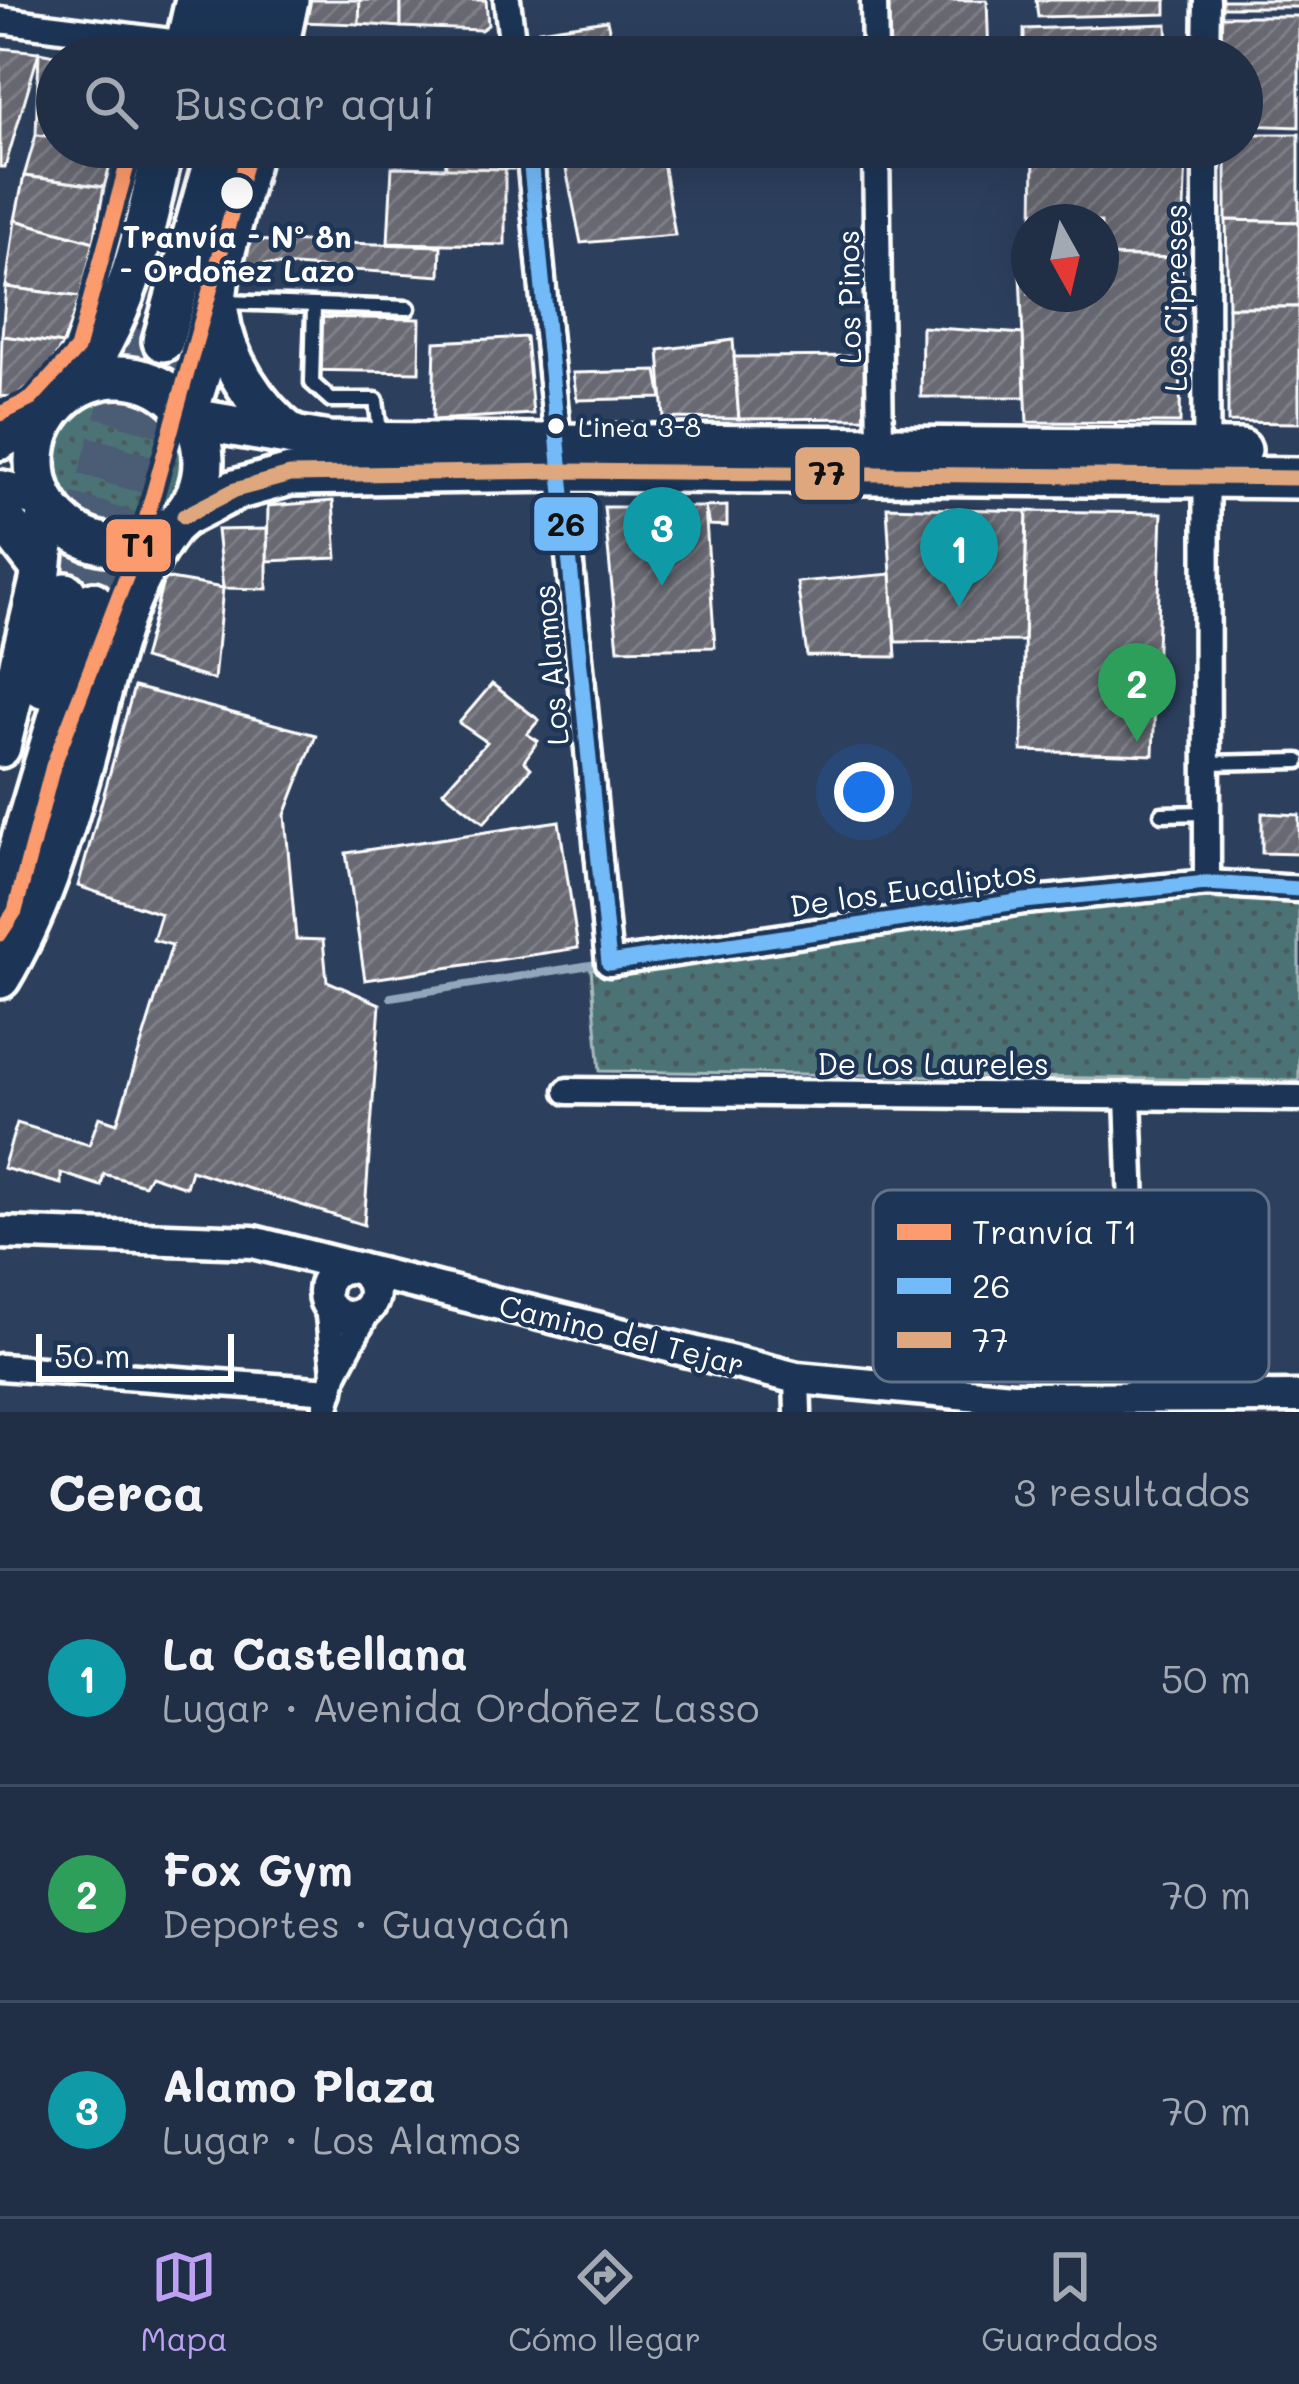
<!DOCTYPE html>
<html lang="es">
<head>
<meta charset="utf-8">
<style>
  :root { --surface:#212f46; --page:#29374d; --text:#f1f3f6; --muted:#a2a9b3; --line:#3e4a5f; --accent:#bca0f2 }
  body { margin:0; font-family:Mali,sans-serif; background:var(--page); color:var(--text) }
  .compass { position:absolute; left:1011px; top:204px; width:108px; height:108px; border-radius:50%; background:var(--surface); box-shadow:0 12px 48px #0002; rotate:172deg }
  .scale { position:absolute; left:36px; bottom:30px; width:198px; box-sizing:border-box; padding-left:12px; border:6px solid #fff; border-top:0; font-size:33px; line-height:42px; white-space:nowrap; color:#fff; -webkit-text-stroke:9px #1d3557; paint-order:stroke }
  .you { position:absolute; left:864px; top:792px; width:42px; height:42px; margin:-30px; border:9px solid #fff; border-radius:50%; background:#1a73e8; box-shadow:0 0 0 18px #1a73e833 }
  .badge { display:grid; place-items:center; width:78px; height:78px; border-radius:50%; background:var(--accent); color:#fff; font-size:39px; font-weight:700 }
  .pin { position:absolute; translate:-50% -99px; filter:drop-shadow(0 3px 6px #0008) }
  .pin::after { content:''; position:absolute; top:63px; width:42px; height:36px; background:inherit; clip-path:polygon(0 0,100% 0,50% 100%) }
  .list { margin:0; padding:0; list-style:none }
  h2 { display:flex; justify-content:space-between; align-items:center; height:156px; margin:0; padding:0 48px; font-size:51px }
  h2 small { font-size:39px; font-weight:400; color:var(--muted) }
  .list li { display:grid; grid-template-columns:78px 1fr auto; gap:36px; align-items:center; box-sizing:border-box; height:216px; padding:0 48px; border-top:3px solid var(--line) }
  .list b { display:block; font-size:45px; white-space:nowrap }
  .list p { margin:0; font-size:39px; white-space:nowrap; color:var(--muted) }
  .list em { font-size:39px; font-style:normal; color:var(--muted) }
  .icon { flex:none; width:66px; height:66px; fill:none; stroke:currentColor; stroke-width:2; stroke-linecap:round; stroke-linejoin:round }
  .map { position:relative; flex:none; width:1299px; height:1412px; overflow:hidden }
  .search { position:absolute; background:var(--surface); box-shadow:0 12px 48px #0002; left:36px; right:36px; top:36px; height:132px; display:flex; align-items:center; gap:30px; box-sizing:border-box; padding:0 42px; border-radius:66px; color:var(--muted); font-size:45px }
  .sheet { height:804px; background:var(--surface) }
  nav { display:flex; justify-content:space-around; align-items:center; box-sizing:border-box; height:168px; border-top:3px solid var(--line); background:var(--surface); font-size:33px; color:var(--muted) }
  nav a { display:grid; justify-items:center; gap:6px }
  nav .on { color:var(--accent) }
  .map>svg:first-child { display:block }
</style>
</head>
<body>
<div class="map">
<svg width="1299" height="1412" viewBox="0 0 1299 1412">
  <defs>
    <pattern id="park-dots" width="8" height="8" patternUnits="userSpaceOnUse" patternTransform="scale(3)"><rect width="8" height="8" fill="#4c7376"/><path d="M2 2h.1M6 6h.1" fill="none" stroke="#4c5a5b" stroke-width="1.8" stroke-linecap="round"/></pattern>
    <pattern id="building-hatch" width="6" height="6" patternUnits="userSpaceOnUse" patternTransform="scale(3)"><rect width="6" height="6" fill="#696973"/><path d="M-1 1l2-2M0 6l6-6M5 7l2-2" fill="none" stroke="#808088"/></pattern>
  </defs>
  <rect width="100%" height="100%" fill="#2c3f5d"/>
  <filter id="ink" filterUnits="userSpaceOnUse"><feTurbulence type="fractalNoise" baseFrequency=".00833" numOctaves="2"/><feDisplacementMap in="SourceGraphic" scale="24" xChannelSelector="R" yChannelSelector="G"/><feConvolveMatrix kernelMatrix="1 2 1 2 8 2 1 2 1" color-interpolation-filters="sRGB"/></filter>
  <g filter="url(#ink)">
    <!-- park -->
    <g fill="url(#park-dots)" stroke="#a6b9ba" stroke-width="3">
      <circle cx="118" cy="464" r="71"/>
      <path d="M1205,880L1299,887V1081L600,1071L591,969Z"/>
    </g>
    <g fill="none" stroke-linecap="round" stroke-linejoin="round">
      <!-- stream -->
      <path stroke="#91a8bc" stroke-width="8" d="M391,997L603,963"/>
    </g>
    <!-- building -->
    <g fill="url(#building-hatch)" stroke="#fff" stroke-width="3">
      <path d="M303,0H360L359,24L300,22Z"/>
      <path d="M360,0H401V27L359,24Z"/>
      <path d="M401,0H486L488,25L481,30L401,27Z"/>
      <path d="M887,0H987L989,57H889Z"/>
      <path d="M1036,0H1166V14L1038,17Z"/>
      <rect x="1219" y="0" width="80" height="7"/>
      <path d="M1219,16H1299V127L1242,125V57H1220Z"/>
      <path d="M607,20L615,57H547L539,30Z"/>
      <path d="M1167,24L1168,57H1024V29Z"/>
      <path d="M0,48L39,52L5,167H0Z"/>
      <path d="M39,52L65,57H57V137L36,135Z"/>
      <path d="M1242,134H1299V222L1226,220V147H1242Z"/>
      <path d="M36,135L57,137V147H115L104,187L24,176Z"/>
      <path d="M445,147H515L519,169H446Z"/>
      <path d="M1034,154L1186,156L1182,258L1101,256V222H1033Z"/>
      <path d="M662,156L675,235L581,243L565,164Z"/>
      <path d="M392,167L505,169V245L388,243Z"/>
      <path d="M24,176L104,187L94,242L15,220Z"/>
      <path d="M15,220L94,242L80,297L6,287Z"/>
      <path d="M1226,220L1299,222V307H1228Z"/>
      <path d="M244,240L441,246L440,276L265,264L264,275L239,259Z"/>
      <path d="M1019,254H1029V294H1101V256L1182,258L1180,423L1027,422Z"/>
      <path d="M6,287L80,297L63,344L2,336Z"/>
      <path d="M1228,307H1299V423L1228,422Z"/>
      <path d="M304,317L420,319L419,372L302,370Z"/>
      <path d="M922,327L1023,334L1025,397H921Z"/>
      <path d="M2,336L63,344L41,378L13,397L0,396Z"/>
      <path d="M526,337L533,414L433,420L435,342Z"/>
      <path d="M733,340L739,419L664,418L659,350Z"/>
      <path d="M865,356L866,418L739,419L734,357Z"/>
      <path d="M657,371L662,398L577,400L573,373Z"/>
      <path d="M333,501L337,558L267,561L268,506Z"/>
      <path d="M727,506V526L709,525L705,507Z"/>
      <path d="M604,507H705L715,647L618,649Z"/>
      <path d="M887,507L1027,511L1024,641L895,642Z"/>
      <path d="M1027,511L1162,513L1153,755L1022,751Z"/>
      <path d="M267,529V589L223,588L217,530Z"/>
      <path d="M891,574L896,657L807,656L797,582Z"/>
      <path d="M164,578L223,588L214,680L143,659Z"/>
      <path d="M492,684L539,720L527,734L538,741L524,761L531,768L484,823L443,791L487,742L459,723Z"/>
      <path d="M134,687L316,735L285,815L296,939L323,940L327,981L380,1004L364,1225L191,1170L186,1187L150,1175L144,1185L104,1174L101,1186L61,1173V1184L3,1168L17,1123L89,1145L99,1117L117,1123L172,945L153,940L161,914L78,886Z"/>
      <path d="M1262,813L1299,815V854L1262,853Z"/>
      <path d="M559,821L578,948L365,980L346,853Z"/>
    </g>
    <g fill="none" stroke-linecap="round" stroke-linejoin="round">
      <!-- primary-tunnel -->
      <g stroke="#4c5c75" stroke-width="39" stroke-dasharray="39 20" stroke-linecap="butt">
        <path d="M66,593L139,329"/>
        <path d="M93,602L160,352"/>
      </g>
      <defs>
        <g id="service">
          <path d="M224,302L408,308"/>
          <path d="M314,306L312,383L331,400H376L381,439"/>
          <path d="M1208,763L1299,761"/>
          <path d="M1162,814L1206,813"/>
        </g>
        <g id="minor">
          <path d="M507,0L514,57"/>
          <path d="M874,0L875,57"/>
          <path d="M0,20L186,44"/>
          <path d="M277,52L334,57"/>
          <path d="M1206,57L1207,0"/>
          <path d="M529,147L609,963L1024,901L1207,883L1299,889"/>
          <path d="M876,147L880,445"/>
          <path d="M1206,147L1207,883"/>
          <path d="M530,155L599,147"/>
          <path d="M568,1091L1299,1098"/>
          <path d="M1128,1096L1139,1397"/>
          <path d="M328,1307L335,1372"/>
          <path d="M0,1367L331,1391"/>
          <path d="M797,1378L798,1412"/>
          <path d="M325,1412L335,1372L368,1310"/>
        </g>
        <g id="tertiary">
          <path d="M0,1233L253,1242L351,1267"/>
          <circle cx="349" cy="1292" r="25"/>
          <path d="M359,1269L797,1378L1012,1398L1299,1397"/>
        </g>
        <g id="secondary">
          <path d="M0,441L53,409"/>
          <path d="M0,489L44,500"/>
        </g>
        <g id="primary">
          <path d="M183,57L196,0"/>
          <path d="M213,57L227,0"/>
          <path d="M245,57L256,0"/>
          <path d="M276,57L288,0"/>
          <path d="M218,311C224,359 255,407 293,436"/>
          <path d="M163,341L218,147"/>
          <circle cx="119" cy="461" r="84"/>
          <path d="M71,391C127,320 144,234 163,147"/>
          <path d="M188,412L212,335L219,274L252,147"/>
          <path d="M192,419L329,442L1241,450"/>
          <path d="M0,515L41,568"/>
          <path d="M184,516L235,490L290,475L564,471L1299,478"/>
          <path d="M43,687L66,593"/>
          <path d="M0,747L40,581L48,506"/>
          <path d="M0,913L93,602"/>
          <path d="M0,978C38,915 61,841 81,771C105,686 116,601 170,529"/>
        </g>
      </defs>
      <!-- service casing -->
      <use href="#service" stroke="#fff" stroke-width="21"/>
      <!-- minor casing -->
      <use href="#minor" stroke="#fff" stroke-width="33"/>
      <!-- tertiary casing -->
      <use href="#tertiary" stroke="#fff" stroke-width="39"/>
      <!-- secondary casing -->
      <use href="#secondary" stroke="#fff" stroke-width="45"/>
      <!-- primary casing -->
      <use href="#primary" stroke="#fff" stroke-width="48"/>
      <!-- service -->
      <use href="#service" stroke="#1d3557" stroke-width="12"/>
      <!-- minor -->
      <use href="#minor" stroke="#1d3557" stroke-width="24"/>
      <!-- tertiary -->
      <use href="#tertiary" stroke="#1d3557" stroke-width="30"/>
      <!-- secondary -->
      <use href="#secondary" stroke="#1d3557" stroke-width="36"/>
      <!-- primary -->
      <use href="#primary" stroke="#1d3557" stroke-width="39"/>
      <defs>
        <path id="bus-1" d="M529,147L609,963L1024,901L1207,883L1299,889"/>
        <path id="bus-2" d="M184,516L235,490L290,475L564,471L1299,478"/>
      </defs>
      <!-- bus-1 casing -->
      <use href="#bus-1" stroke="#1d3557" stroke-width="24"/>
      <!-- bus-2 casing -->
      <use href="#bus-2" stroke="#1d3557" stroke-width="24"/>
      <!-- bus-1 -->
      <use href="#bus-1" stroke="#73baf8" stroke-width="15"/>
      <!-- bus-2 -->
      <use href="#bus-2" stroke="#dfa77e" stroke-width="15"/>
      <defs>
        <g id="tram-1">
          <path d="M0,414L31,399L77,349L132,147"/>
          <path d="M0,934L15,911L53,766L140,541L250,147"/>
        </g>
      </defs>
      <!-- tram-1 casing -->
      <use href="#tram-1" stroke="#1d3557" stroke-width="24"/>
      <!-- tram-1 -->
      <use href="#tram-1" stroke="#fc9b6d" stroke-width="15"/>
    </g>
  </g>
  <!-- markers -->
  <g fill="#fff" stroke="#1d3557" stroke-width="4.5">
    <circle cx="237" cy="193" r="18"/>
    <circle cx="556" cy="426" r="10"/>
  </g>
  <g text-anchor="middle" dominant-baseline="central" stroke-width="9" stroke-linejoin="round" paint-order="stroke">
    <!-- bus labels -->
    <g font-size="27" fill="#fff" stroke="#1d3557" text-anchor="start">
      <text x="578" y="426">Linea 3-8</text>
    </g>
    <!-- stop labels -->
    <g font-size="30" font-weight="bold" fill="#fff" stroke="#1d3557">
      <text x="237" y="236">Tranvía - Nº 8n<tspan x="237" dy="34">- Ordoñez Lazo</tspan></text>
    </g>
    <!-- street labels -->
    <g font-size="30" fill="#fff" stroke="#1d3557">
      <text transform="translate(848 297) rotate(-91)">Los Pinos</text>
      <text transform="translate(1175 298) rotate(-90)">Los Cipreses</text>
      <text transform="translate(550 665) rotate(-95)">Los Alamos</text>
      <text transform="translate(913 888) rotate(-8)">De los Eucaliptos</text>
      <text x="933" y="1063">De Los Laureles</text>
      <text transform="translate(622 1334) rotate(14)">Camino del Tejar</text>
    </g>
  </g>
  <!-- legend -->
  <rect x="873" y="1190" width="396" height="192" rx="18" fill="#1d3557" stroke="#617289" stroke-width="3"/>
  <rect x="897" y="1224" width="54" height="16" fill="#fc9b6d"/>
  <rect x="897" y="1278" width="54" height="16" fill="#73baf8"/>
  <rect x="897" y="1332" width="54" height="16" fill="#dfa77e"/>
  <g font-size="33" fill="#fff">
    <text x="972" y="1244">Tranvía T1</text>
    <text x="972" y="1298">26</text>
    <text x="972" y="1352">77</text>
  </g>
  <g stroke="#1d3557" stroke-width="4.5">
    <rect x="793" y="445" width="69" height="57" rx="12" fill="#dfa77e"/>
    <rect x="532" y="495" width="68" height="58" rx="12" fill="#73baf8"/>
    <rect x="104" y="517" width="69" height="57" rx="12" fill="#fc9b6d"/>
  </g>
  <g font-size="33" text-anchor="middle" font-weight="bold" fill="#111">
    <text x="827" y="485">77</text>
    <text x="566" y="536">26</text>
    <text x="138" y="557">T1</text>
  </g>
</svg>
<svg class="compass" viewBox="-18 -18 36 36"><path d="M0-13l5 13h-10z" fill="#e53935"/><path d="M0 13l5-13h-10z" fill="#a2a9b3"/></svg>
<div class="scale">50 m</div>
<div class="you"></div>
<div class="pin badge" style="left:959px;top:607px;background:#0f9aa8">1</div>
<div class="pin badge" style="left:1137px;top:742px;background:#2e9e5b">2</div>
<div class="pin badge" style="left:662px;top:586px;background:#0f9aa8">3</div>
<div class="search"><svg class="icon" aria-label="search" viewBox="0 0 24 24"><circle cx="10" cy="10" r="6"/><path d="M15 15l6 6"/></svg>Buscar aquí</div>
</div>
<section class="sheet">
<h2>Cerca<small>3 resultados</small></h2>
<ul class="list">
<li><span class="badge" style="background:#0f9aa8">1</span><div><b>La Castellana</b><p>Lugar · Avenida Ordoñez Lasso</p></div><em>50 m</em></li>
<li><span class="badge" style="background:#2e9e5b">2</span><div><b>Fox Gym</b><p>Deportes · Guayacán</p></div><em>70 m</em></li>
<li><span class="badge" style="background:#0f9aa8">3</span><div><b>Alamo Plaza</b><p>Lugar · Los Alamos</p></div><em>70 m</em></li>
</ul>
</section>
<nav>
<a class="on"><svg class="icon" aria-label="map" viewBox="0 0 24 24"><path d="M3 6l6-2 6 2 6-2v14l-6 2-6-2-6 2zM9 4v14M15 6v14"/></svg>Mapa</a>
<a><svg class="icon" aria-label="directions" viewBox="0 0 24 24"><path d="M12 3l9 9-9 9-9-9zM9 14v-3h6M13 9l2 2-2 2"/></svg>Cómo llegar</a>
<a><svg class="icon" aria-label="saved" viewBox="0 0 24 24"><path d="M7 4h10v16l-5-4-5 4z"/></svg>Guardados</a>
</nav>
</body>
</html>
